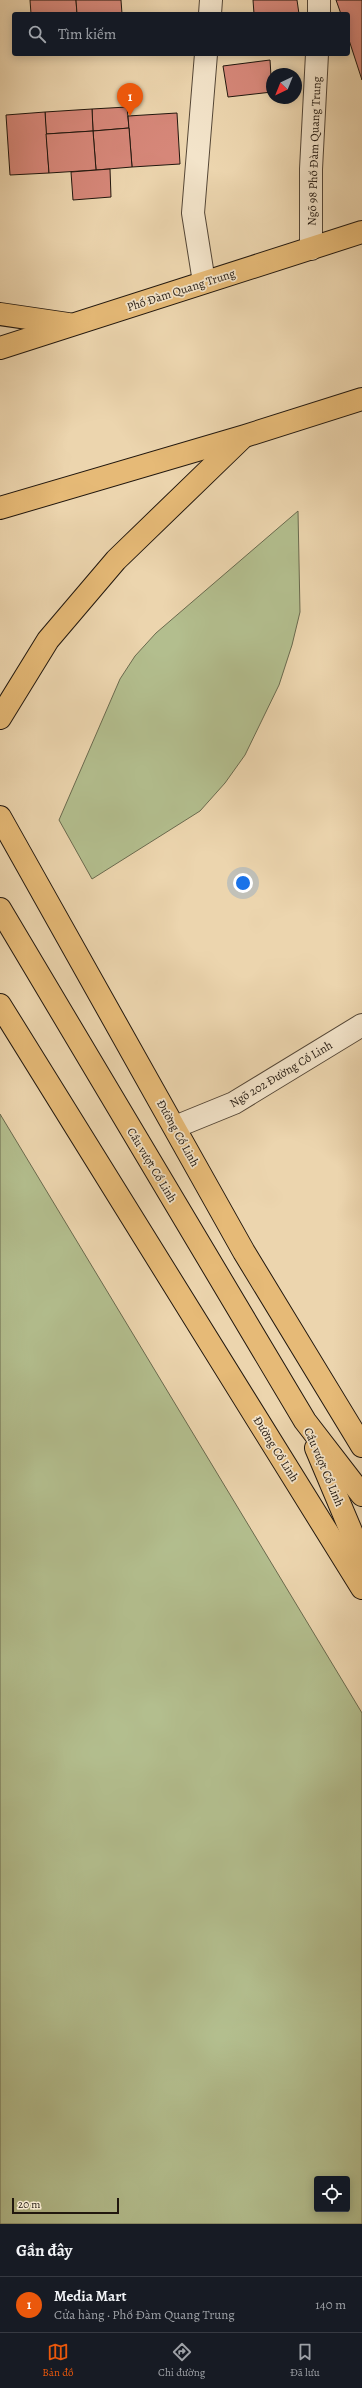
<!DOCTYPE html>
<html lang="vi">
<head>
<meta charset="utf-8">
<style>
  :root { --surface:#171b24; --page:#20242c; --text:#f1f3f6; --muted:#9ea1a6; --line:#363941; --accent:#ea580c }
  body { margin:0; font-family:Alegreya,serif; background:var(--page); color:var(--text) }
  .controls { position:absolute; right:12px; bottom:12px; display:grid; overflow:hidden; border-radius:4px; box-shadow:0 2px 10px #0003 }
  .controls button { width:36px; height:36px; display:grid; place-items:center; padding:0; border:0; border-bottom:1px solid var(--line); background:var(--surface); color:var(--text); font:20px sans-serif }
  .compass { position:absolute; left:266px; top:68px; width:36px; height:36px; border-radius:50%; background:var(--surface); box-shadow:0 2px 10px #0003; rotate:223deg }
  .scale { position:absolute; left:12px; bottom:10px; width:107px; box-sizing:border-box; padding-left:4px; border:2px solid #21170e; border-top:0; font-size:11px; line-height:14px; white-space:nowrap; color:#21170e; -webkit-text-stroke:3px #f3e4ca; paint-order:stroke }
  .you { position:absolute; left:243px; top:883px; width:14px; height:14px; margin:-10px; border:3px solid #fff; border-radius:50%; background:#1a73e8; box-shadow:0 0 0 6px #1a73e833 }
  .badge { display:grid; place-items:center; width:26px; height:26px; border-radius:50%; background:var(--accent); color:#fff; font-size:13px; font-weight:700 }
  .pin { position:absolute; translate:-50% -33px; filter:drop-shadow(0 1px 2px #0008) }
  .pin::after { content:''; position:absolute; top:21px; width:14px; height:12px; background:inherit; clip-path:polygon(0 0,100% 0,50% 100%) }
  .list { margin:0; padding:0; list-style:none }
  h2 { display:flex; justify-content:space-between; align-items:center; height:52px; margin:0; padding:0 16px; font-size:17px }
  h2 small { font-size:13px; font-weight:400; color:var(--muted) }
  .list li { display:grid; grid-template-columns:26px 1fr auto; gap:12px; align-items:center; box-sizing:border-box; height:56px; padding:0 16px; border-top:1px solid var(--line) }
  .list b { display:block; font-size:15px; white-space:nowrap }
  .list p { margin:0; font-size:13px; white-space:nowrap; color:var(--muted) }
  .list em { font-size:13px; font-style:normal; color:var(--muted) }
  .icon { flex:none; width:22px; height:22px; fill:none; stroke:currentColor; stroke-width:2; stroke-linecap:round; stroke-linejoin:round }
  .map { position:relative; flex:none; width:362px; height:2224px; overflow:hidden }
  .search { position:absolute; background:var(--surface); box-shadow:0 2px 10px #0003; left:12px; right:12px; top:12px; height:44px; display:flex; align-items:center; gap:10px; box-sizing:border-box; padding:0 14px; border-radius:4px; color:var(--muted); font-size:15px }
  .sheet { height:108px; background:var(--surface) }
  nav { display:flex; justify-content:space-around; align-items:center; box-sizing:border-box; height:56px; border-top:1px solid var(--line); background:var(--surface); font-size:11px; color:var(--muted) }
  nav a { display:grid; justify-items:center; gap:2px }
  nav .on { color:var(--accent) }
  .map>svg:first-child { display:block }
</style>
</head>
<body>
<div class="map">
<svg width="362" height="2224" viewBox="0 0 362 2224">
  <rect width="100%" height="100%" fill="#ecd5ae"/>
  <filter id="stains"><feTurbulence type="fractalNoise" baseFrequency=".005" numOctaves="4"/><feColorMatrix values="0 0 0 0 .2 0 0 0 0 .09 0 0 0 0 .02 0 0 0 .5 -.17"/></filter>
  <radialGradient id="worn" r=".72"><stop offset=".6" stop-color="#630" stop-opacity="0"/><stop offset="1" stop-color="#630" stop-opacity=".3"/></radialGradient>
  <!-- green -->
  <g fill="#b3be8e" stroke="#6a6a4e" fill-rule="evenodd">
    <path d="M298,511L300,612L292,645L279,685L245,755L225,783L200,811L92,879L59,820L120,679L135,656L156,633Z"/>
    <path d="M0,1114L362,1713V2224H0ZM317,2179H347V2209H317Z"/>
  </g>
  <!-- building -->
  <g fill="#d68779" stroke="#21170e">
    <path d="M30,0H76L77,14H31Z"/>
    <path d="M76,0H121L122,14H77Z"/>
    <path d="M253,0H297L299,14H254Z"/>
    <path d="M336,0H362V80L348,37V14H341Z"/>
    <path d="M270,60L272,92L228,97L223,66Z"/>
    <path d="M127,107L129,128L93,131L92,109Z"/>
    <path d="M92,109L93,131L46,134L45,112Z"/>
    <path d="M45,112L49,173L10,175L6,115Z"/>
    <path d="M177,113L180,164L132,167L128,116Z"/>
    <path d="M129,128L132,167L96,170L93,131Z"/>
    <path d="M93,131L96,170L49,173L46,134Z"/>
    <path d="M110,169L111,197L73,200L71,172Z"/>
  </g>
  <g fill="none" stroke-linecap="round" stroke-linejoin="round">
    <defs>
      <g id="street">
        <path d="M210,14L211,0"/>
        <path d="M319,14V0"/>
        <path d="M311,249V169L317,54"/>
        <path d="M204,282L193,213L206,54"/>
        <path d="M175,1127L234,1103L362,1025"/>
      </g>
      <g id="primary">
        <path d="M0,817L244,1252L362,1446"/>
        <path d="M0,909L305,1421L362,1495"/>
        <path d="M0,1005L362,1588"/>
        <path d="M316,1448L362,1557"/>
      </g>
      <g id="highway">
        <path d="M0,314L68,324"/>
        <path d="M0,348L362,232"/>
        <path d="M0,508L245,436L362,399"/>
        <path d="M0,718L48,640L116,560L241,439"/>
      </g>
    </defs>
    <!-- street casing -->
    <use href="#street" stroke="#544636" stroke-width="24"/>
    <!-- primary casing -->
    <use href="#primary" stroke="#21170e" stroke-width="24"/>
    <!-- highway casing -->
    <use href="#highway" stroke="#21170e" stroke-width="24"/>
    <!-- street -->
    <use href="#street" stroke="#f3e4ca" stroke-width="22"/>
    <!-- primary -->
    <use href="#primary" stroke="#e6ba77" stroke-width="22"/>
    <!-- highway -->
    <use href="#highway" stroke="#e6ba77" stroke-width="22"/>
  </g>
  <g text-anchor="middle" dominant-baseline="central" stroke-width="3.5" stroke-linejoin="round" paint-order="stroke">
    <!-- street labels -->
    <g font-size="12" fill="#21170e" stroke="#f3e4ca">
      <text transform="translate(314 151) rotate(-88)">Ngõ 98 Phố Đàm Quang Trung</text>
      <text transform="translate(181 290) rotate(-18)">Phố Đàm Quang Trung</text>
      <text transform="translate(281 1074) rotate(-31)">Ngõ 202 Đường Cổ Linh</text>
      <text transform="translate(178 1133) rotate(61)">Đường Cổ Linh</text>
      <text transform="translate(152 1165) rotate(59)">Cầu vượt Cổ Linh</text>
      <text transform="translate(276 1449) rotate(58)">Đường Cổ Linh</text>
      <text transform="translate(324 1467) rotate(67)">Cầu vượt Cổ Linh</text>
    </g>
  </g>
  <rect width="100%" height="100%" filter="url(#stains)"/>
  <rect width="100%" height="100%" fill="url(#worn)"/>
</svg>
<div class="controls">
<button><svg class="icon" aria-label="locate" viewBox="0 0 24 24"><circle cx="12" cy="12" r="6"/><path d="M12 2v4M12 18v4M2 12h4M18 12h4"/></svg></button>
</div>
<svg class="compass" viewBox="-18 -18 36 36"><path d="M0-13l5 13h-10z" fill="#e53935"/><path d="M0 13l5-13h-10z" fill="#9ea1a6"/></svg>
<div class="scale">20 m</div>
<div class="you"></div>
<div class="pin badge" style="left:130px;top:116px">1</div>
<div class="search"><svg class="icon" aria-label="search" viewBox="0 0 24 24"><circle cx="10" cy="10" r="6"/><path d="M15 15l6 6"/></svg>Tìm kiếm</div>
</div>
<section class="sheet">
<h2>Gần đây<small></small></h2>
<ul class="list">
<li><span class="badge">1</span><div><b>Media Mart</b><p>Cửa hàng · Phố Đàm Quang Trung</p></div><em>140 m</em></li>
</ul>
</section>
<nav>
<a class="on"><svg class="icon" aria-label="map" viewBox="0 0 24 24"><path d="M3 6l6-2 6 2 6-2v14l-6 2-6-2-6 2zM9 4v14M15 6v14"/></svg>Bản đồ</a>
<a><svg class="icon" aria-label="directions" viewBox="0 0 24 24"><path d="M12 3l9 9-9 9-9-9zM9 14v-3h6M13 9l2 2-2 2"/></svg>Chỉ đường</a>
<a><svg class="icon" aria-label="saved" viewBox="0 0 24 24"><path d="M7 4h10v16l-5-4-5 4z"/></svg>Đã lưu</a>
</nav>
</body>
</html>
